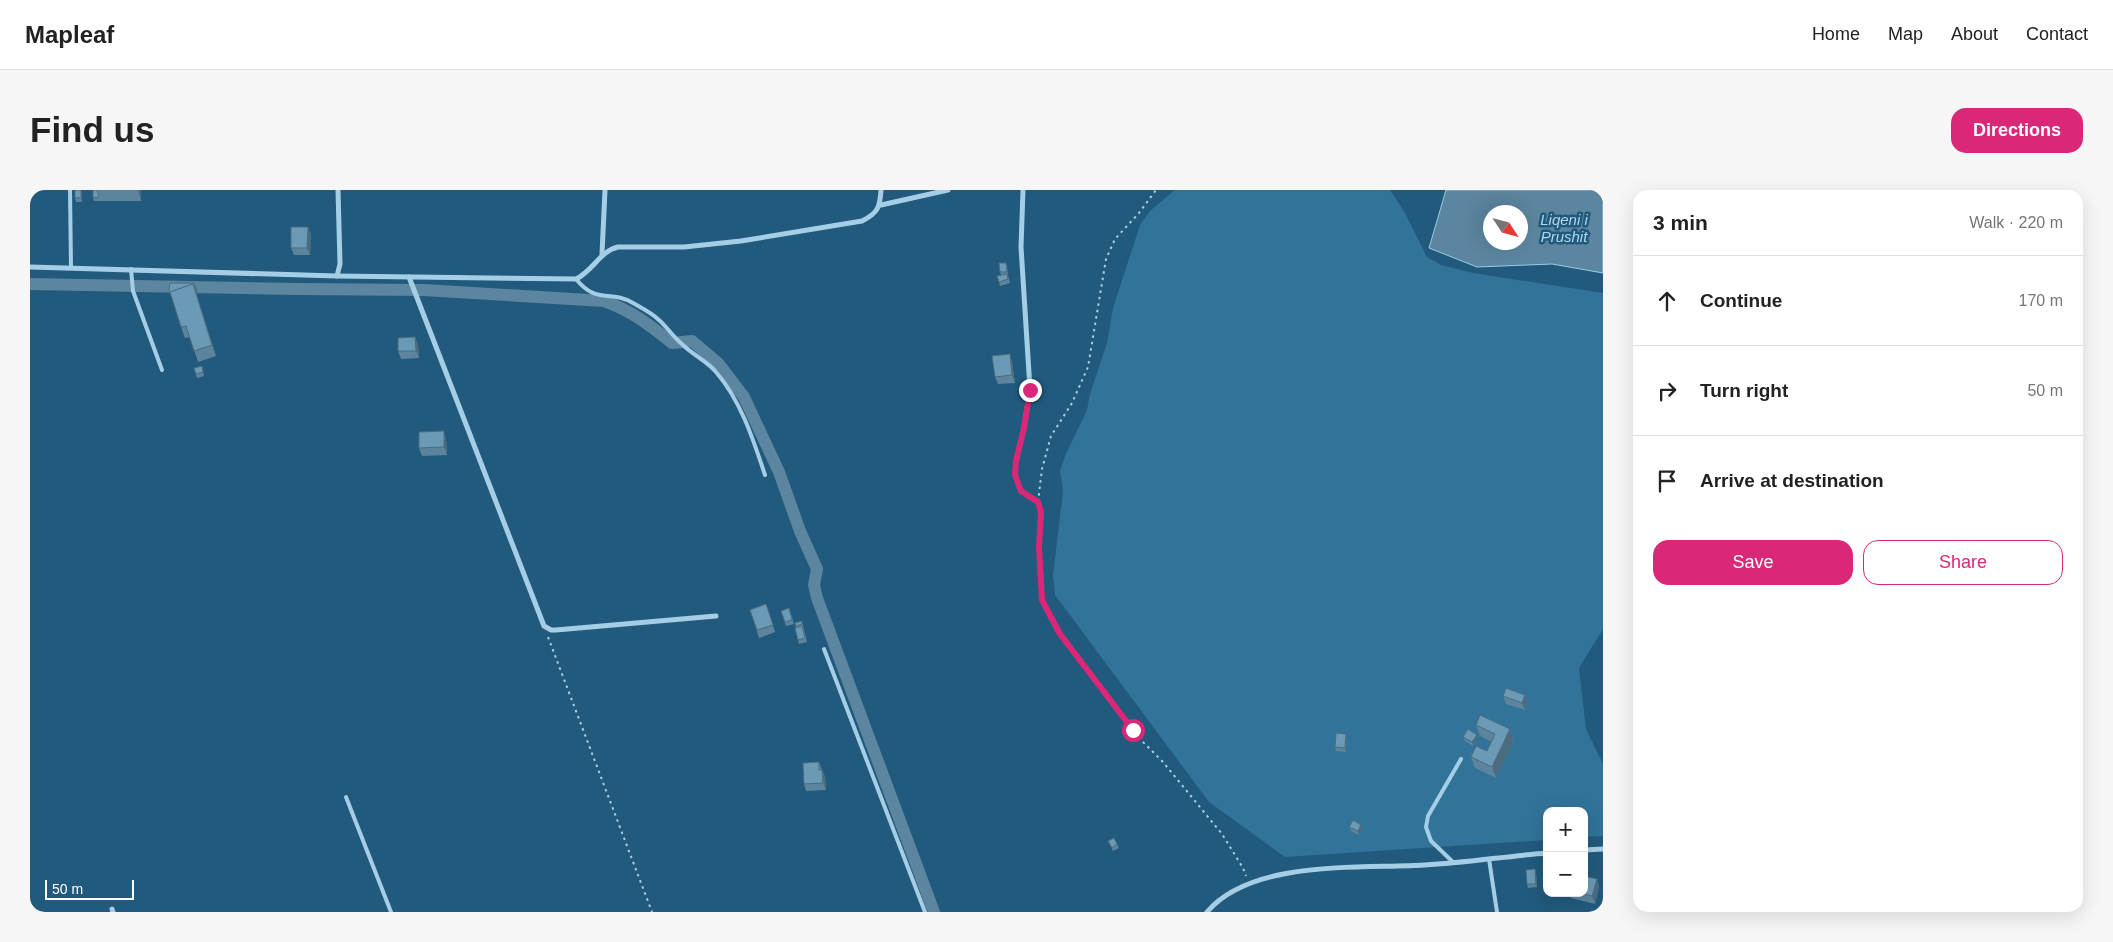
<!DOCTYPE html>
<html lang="en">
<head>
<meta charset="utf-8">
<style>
  :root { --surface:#fff; --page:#f6f6f6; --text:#222; --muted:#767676; --line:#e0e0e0; --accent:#db2777 }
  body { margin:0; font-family:Helvetica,sans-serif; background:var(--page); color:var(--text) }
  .controls { position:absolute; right:15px; bottom:15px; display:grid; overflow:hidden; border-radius:10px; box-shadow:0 5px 20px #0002 }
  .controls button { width:45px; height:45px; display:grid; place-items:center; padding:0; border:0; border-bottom:1px solid var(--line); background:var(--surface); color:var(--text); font:25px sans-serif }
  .compass { position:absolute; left:1453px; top:15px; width:45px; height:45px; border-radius:50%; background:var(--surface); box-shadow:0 5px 20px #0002; rotate:126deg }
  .scale { position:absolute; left:15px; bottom:12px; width:89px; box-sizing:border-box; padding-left:5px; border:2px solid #fff; border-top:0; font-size:14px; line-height:18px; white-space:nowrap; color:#fff; -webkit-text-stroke:4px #215a7d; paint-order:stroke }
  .stop { position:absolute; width:15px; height:15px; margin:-11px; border:4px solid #db2777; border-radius:50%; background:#fff }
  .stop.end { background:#db2777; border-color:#fff; box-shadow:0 1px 5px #0008 }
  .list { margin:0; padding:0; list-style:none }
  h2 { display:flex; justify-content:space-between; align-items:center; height:65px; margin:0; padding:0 20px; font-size:21px }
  h2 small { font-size:16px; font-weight:400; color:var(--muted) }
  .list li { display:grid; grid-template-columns:32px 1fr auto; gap:15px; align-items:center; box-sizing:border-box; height:90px; padding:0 20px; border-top:1px solid var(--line) }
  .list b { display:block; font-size:19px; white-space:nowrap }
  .list em { font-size:16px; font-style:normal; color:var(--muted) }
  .actions { display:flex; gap:10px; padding:15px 20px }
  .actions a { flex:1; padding:11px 0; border:1px solid var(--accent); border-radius:15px; text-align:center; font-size:18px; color:var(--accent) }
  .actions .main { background:var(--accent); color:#fff }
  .icon { flex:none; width:28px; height:28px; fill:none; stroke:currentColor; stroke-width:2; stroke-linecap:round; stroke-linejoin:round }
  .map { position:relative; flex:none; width:1573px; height:722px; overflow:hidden; border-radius:15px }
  header { display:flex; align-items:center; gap:30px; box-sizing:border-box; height:70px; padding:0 25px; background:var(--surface); border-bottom:1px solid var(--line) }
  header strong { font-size:24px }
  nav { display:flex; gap:28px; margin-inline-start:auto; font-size:18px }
  .intro { display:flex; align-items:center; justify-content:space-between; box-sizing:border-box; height:120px; padding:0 30px }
  h1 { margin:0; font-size:35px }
  .button { padding:12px 22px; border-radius:15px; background:var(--accent); color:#fff; font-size:18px; font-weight:700 }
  main { display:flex; gap:30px; padding:0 30px }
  aside { flex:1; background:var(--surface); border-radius:15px; box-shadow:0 5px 20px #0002 }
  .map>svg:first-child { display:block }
</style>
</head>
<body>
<header>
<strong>Mapleaf</strong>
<nav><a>Home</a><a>Map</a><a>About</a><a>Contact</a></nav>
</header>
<div class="intro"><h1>Find us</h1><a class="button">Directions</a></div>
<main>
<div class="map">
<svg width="1573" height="722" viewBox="0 0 1573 722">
  <rect width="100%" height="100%" fill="#215a7d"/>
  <!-- green -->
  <path fill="#317399" d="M1145,0H1360L1375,23L1397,67L1411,75L1443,83L1573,103V439L1549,478L1556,539L1573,574V646L1554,647V621H1517V650L1255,667L1179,612L1025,405L1023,385L1033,301L1030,281L1035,266L1057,220L1060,204L1077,153L1083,118L1110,35L1120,21Z"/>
  <!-- water -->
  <path fill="#5c859f" stroke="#98cce8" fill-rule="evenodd" d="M1416,0H1573V83L1522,74L1447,77L1399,58ZM1460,22H1490V52H1460Z"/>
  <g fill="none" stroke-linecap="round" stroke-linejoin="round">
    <!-- canal -->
    <path stroke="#5c859f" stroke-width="12" d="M0,94L267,99L394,100L574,111C600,120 620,135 642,153L662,151L688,173L714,207L749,282L770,341L787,379L784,395L787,408L904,722"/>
    <!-- path -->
    <g stroke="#a5cee6" stroke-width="2" stroke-dasharray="2.5 4" stroke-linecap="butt">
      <path d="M992,245L986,271L985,285L991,301L1008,312L1011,321L1009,357L1013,410L1018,423L1030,444L1070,494L1083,515L1112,551L1133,572L1192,644L1213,678L1216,686"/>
      <path d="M1008,312L1012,279L1021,246L1042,213L1058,177L1076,69L1085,49L1109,23L1126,0"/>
      <path d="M518,447L622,722"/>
    </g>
    <!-- lane -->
    <g stroke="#a5cee6" stroke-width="4">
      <path d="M40,0L41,78"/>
      <path d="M101,79L103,101L132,180"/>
      <path d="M546,89C567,115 579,99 603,113C612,118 622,123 629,130C638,138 644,148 653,155C663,165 677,171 686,182C711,211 723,249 735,285"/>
      <path d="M794,459L895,722"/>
      <path d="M316,607L361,722"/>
      <path d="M1459,669L1467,722"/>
      <path d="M1424,673L1401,651L1396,637L1398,626L1431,569"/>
    </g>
    <!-- street -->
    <g stroke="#a5cee6" stroke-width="5">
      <path d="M993,0L991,57L1000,199L994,238"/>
      <path d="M851,15L918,0"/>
      <path d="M572,64L575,0"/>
      <path d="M0,77L307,86L546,89C563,81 570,61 588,57H654L711,51L832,31C848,23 850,17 851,0"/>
      <path d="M307,86L310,74L308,0"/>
      <path d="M379,87L514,436L521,440H526L686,426"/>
      <path d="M1554,660L1573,659"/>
      <path d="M82,719L83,722"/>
      <path d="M1177,722C1222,669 1331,679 1395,675C1436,673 1476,666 1517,663"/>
    </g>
  </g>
  <!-- wall -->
  <g fill="#5c849d">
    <path d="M63,0H111V11H64L63,8Z"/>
    <path d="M52,4V12H46L45,8Z"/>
    <path d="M278,37L281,45L280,65H264L261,58Z"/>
    <path d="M976,73L977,76L978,85L980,93L970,96L969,92L971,85L970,82Z"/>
    <path d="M164,93L167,100V106L186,166L168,172L160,147L155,148L151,137Z"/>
    <path d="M385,147L388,155L389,168L371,169L368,161Z"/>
    <path d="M980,164L982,172L985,193L968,194L965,187Z"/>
    <path d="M172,176L174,186L167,188L164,178Z"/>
    <path d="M416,249L417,265L392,266L389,258Z"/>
    <path d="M736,414L745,442L729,448L720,420Z"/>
    <path d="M759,418L764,434L756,436L751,421Z"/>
    <path d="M772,431L777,452L769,454L765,433Z"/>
    <path d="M1495,505L1498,512L1495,520L1476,514L1473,506Z"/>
    <path d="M1446,535L1480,539L1484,550L1466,588L1445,578L1441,567L1457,561L1462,552L1450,546Z"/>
    <path d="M1317,547L1316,562L1306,561L1305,557Z"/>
    <path d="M1433,547L1448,548L1443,556L1435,551Z"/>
    <path d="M789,572L795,587L796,600L776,601L774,594Z"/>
    <path d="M1319,637L1333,639L1329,645L1321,641Z"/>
    <path d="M1078,651L1087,654L1089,658L1083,661Z"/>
    <path d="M1506,683L1507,697L1498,698L1497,694Z"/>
    <path d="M1569,696L1565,714L1541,708L1540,703H1554Z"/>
  </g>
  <!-- shaded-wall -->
  <g fill="#4b6c7f">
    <path d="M51,0L52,4V12L51,8Z"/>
    <path d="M108,0H111V11Z"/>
    <path d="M278,37L281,45L280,65L277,58Z"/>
    <path d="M164,93L167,100V106L165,98Z"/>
    <path d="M163,94L167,106L186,166L182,155Z"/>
    <path d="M385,147L388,155L389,168L386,161Z"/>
    <path d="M980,164L982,172L985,193L982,185Z"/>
    <path d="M414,241L416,249L417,265L414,257Z"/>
    <path d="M1495,505L1498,512L1495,520L1492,513Z"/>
    <path d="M1480,539L1484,550L1466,588L1462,577Z"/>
    <path d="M1316,544L1317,547L1316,562L1315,558Z"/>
    <path d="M1447,545L1448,548L1443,556L1442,552Z"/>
    <path d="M792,580L795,587L796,600L793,593Z"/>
    <path d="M1331,635L1333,639L1329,645L1328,641Z"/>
    <path d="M1505,679L1506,683L1507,697L1506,694Z"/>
    <path d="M1567,689L1569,696L1565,714L1562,706Z"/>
  </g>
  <!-- building -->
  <g fill="#6b9ab6" stroke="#4b6c7f">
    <rect x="45" y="0" width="6" height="8"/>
    <path d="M63,0H67L69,7L63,8Z"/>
    <path d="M261,37H278L277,58H261Z"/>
    <path d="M969,73H976L977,82H970Z"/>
    <path d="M977,84L978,89L969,92L967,86Z"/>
    <path d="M140,93H164L165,98L163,94L140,102L141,104L139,100Z"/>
    <path d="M163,94L182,155L164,161L156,136L151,137L140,102Z"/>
    <path d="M385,147L386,161H368V148Z"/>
    <path d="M980,164L982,185L965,187L962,166Z"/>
    <path d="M172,176L173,182L166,184L164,178Z"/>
    <path d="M414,241V257L389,258V242Z"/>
    <path d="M736,414L743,435L727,440L720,420Z"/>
    <path d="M759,418L762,430L755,432L751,421Z"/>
    <path d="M772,431V434L766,436L765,433Z"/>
    <path d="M772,436L775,448L768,450L765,438Z"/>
    <path d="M1476,498L1495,505L1492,513L1473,506Z"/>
    <path d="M1450,525L1480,539L1462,577L1441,567L1446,556L1457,561L1465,544L1446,535Z"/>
    <path d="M1438,539L1447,545L1442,552L1433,547Z"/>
    <path d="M1306,543L1316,544L1315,558L1305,557Z"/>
    <path d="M789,572V580H792L793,593L774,594L773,573Z"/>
    <path d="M1323,630L1331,635L1328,641L1319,637Z"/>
    <path d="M1084,648L1087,654L1082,658L1078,651Z"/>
    <path d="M1505,679L1506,694H1497L1496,680Z"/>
    <path d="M1554,686L1567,689L1562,706L1550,703H1554Z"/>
  </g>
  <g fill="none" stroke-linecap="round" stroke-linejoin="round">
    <!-- route -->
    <path stroke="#db2777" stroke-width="6" d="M1000,200L994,238L986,271L985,285L991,301L1008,312L1011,322L1009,357L1012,410L1030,444L1103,540"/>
  </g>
  <g text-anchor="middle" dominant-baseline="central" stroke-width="5" stroke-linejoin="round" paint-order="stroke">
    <!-- water labels -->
    <g font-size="15" font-style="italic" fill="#b0d8ee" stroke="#215a7d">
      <text x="1534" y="29">Liqeni i<tspan x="1534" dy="17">Prushit</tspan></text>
    </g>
  </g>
</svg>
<div class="controls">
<button>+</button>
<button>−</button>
</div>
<svg class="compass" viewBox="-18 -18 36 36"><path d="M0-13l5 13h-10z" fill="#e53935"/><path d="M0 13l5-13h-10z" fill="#767676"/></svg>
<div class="scale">50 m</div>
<div class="stop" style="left:1103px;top:540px"></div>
<div class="stop end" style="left:1000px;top:200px"></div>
</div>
<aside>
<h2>3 min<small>Walk · 220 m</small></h2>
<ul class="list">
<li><svg class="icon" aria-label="ahead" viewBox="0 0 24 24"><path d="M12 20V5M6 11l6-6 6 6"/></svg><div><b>Continue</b></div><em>170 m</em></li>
<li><svg class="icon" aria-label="right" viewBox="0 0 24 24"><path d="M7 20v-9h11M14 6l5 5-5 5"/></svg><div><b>Turn right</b></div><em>50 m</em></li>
<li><svg class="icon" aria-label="arrive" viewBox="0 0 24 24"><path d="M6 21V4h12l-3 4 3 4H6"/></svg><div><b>Arrive at destination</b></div></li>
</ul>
<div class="actions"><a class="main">Save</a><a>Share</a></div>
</aside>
</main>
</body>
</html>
